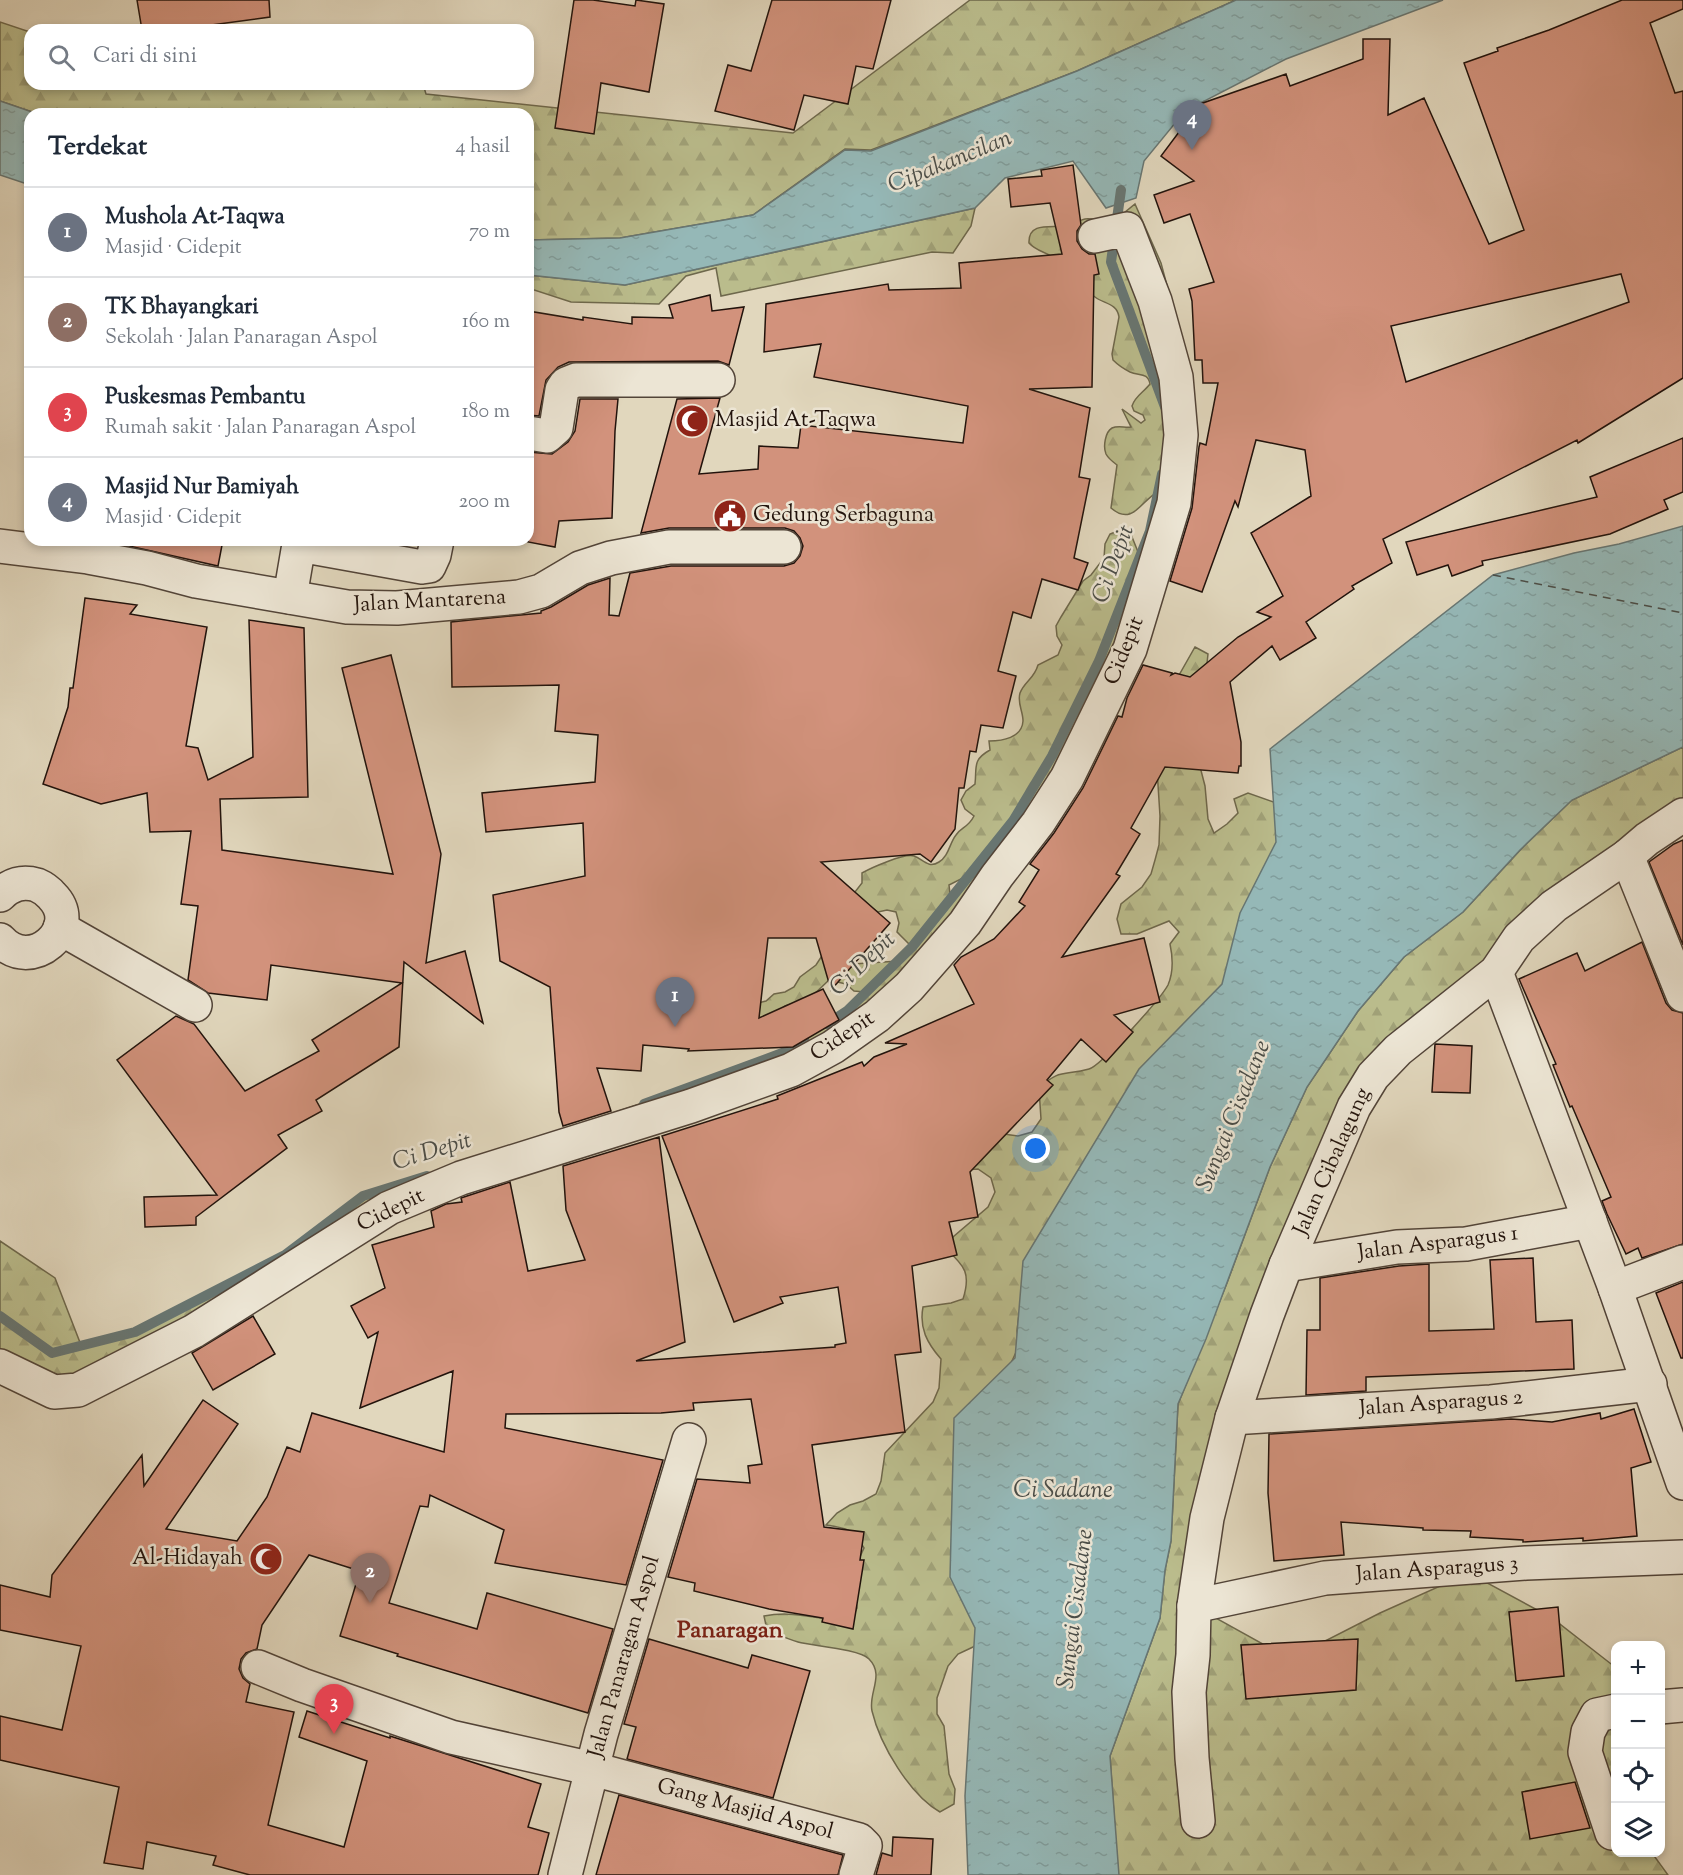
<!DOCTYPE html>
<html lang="id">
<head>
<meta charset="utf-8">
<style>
  :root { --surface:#fff; --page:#f6f6f7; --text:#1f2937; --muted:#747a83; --line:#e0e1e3; --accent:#8f2418 }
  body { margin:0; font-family:"Sorts Mill Goudy",serif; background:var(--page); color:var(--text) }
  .controls { position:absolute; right:18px; bottom:18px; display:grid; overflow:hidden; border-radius:12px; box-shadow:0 3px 9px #0003 }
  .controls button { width:54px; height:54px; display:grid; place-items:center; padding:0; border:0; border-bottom:2px solid var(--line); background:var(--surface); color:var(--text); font:30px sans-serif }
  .you { position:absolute; left:1036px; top:1149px; width:21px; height:21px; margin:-15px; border:4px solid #fff; border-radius:50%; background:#1a73e8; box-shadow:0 0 0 9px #1a73e833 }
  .badge { display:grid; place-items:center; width:39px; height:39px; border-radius:50%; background:var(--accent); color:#fff; font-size:20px; font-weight:700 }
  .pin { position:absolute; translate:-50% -50px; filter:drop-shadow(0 2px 3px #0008) }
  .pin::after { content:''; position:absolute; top:32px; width:21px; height:18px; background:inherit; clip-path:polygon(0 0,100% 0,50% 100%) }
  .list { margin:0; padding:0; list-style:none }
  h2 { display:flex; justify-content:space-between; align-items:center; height:78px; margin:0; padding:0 24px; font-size:26px }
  h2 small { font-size:20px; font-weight:400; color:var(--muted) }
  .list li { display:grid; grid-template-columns:39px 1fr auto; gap:18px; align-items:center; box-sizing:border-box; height:90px; padding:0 24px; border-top:2px solid var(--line) }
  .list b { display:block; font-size:22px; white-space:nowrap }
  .list p { margin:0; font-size:20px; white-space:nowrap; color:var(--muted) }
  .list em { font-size:20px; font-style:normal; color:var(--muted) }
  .icon { flex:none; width:33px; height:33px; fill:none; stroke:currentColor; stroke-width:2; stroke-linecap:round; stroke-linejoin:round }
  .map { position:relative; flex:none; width:1683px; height:1875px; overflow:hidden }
  .search { position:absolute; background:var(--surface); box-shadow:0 3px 9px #0003; left:24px; top:24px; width:510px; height:66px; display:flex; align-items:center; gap:15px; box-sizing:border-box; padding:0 21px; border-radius:18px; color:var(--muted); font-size:22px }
  .panel { position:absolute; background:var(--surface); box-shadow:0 3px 9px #0003; left:24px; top:108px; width:510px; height:438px; border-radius:18px }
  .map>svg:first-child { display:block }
</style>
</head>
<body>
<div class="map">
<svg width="1683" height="1875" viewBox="0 0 1683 1875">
  <defs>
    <pattern id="forest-firs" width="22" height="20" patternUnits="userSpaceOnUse" patternTransform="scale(1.5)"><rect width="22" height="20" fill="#babc8c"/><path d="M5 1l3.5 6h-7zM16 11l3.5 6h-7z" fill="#a0a178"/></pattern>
    <pattern id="water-ripples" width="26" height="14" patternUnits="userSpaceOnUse" patternTransform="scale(1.5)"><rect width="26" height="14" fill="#95b8b7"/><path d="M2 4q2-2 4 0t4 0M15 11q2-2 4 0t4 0" fill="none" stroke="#809d9c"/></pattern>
  </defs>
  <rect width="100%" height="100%" fill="#e1d7bd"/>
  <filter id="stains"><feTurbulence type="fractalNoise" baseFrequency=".00333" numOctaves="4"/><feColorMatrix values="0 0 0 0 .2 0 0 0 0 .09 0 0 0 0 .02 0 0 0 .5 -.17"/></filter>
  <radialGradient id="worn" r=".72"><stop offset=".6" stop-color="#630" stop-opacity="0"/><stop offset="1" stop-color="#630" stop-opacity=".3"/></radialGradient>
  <!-- forest -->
  <g fill="url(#forest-firs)" stroke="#6e684c" stroke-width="1.5" fill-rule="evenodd">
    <path d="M970,0H1236L1077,71L871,150L845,149L753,215L620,238L528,240V114H38L0,101V22L30,32V84H423L426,94L793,133Z"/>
    <path d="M1135,204L1161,263L1193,383L1172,507L1118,665L1036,828L833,1047L438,1189L78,1390L0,1366V1241L55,1278L81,1345L135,1332L285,1255L363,1196L682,1090L785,1052L847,1011L865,992L854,991L846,984L829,980L810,998L785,1006L775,1014L756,1022L750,1005L766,1001L774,994L785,992L794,987L800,977L816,965L827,948L853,964L899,961L912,947L897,932L899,923L896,912L887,910L878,912L851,894L855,892L862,883V873C871,868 904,853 914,856C923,859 928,869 939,862C949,856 949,844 956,835C961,827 968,828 974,816L965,809L961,800L966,791L975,784C977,767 972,760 990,750L989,741C1002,741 1022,738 1023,721C1023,711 1017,703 1020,693C1025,681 1034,679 1038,665L1058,655L1062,645L1057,636L1056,626L1061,617L1083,581L1091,575L1104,558L1105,544L1110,534L1120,530L1130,532L1138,552L1139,559L1150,531L1158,492C1141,500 1133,527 1111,508L1117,465C1113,462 1108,458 1106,454C1103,447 1105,432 1112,428C1118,425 1125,428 1131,427L1122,409L1141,423L1145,420L1143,415L1134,411L1132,406C1135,396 1144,392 1150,384C1148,372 1139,376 1130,372C1124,369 1117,364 1113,360L1112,354L1119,317C1117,303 1104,304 1095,297C1080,286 1068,270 1054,258C1046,252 1036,251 1029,243C1028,221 1052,228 1067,226C1073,225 1079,220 1085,219C1092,218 1106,221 1114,221ZM1003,832L998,841L934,919L933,916L950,894L949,885L967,876L984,851Z"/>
    <path d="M975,208L971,226L953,253L932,252L721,296L716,268L686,276L659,304L571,302L528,288V275L625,285Z"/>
    <path d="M1195,647L1208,654L1197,755L1205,786L1208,819L1214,833L1227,824L1238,813L1234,799L1248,793L1279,804L1289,898L1019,1314L1017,1331L1019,1346L1012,1361L985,1637L973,1647L958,1654L948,1666L937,1698V1714L944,1726L949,1774L955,1789L954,1804L940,1812C910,1795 880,1745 872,1711C868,1693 885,1675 869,1659C859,1649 813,1646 798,1642C787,1639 777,1634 767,1630L764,1616C795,1610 820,1620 850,1622L857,1608L855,1594L858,1561L864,1548C853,1529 847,1528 826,1525L837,1513L850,1505L863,1501L876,1494L881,1481L885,1453L933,1402L939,1388L941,1359C927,1343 919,1328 923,1307L951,1303L963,1299C971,1274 965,1266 947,1250L953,1237L988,1207L995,1192L991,1178L978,1169L963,1170L1004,1134L1018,1136L1032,1132L1041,1119L1039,1089C1059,1068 1065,1076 1089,1069C1101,1066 1161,998 1168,985C1174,971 1173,958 1170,944L1179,932L1169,921L1137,934H1121L1117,919L1121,904L1142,887L1151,874L1155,860L1159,845L1160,816L1157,769L1174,684Z"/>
    <path d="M1683,747V817L1398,1050L1286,1265L1194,1606L1290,1659L1380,1613L1469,1573L1552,1618L1615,1667L1616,1852L1652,1853L1668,1875H1118L1110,1756L1160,1618L1165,1570L1171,1541L1178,1404L1227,1283L1270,1167L1307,1087L1358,1011L1404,957L1463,912L1524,846L1572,800Z"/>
  </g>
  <!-- water -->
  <g fill="url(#water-ripples)" stroke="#677673" stroke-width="1.5">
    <path d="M1236,0H1443L1286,59L1185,111L1144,161L1136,198L1106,208L1073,161L1005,178L975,208L625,285L528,275V240L620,238L753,215L845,150L871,151L1077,71Z"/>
    <path d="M0,101L38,114H30V185L0,175Z"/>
    <path d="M1683,526V747L1572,800L1520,850L1463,912L1404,957L1358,1011L1307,1087L1270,1167L1206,1339L1178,1404L1171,1541L1165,1570L1160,1618L1110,1756L1119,1875H968L965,1796L975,1628L950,1577L954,1418L1015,1358L1023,1261L1139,1069L1222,984L1240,913L1276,842L1270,749L1493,575L1574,553L1619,544Z"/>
  </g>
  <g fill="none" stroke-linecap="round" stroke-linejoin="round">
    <!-- stream -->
    <g stroke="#677673" stroke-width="10">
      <path d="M1121,190L1111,262L1165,407"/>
      <path d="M827,1024L847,1011L912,947L1013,821L1052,756L1099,661L1150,531L1162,474"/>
      <path d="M644,1104L785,1052L804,1039"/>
      <path d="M0,1316L52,1353L135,1332L285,1255L363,1196L427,1176"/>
    </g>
    <!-- ferry -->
    <path stroke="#4a4d48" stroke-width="1.5" stroke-dasharray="8 6" stroke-linecap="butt" d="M1493,575L1683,613"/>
  </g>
  <!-- building -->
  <g fill="#d2927c" stroke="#22130c" stroke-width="1.5" fill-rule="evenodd">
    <path d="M137,0H269L270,17L174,30H142Z"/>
    <path d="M574,0H593L635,6L636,0L664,4L649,92L601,83L594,134L555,128Z"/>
    <path d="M772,0H891L873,69L856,66L848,104L804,95L794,130L715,111L728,65L751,71Z"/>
    <path d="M1622,0H1683V9L1650,23L1675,93L1683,91V378L1578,443L1577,440L1383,539L1392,563L1352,586L1354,589L1306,622L1316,638L1280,660L1272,646L1230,682L1241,742V766H1239L1238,773L1165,767L1131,828L1140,834L1116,874L1120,876L1062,957L1144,938L1160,1002L1114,1015L1133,1032L1106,1062L1081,1039L1047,1080L1053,1085L970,1172L978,1217L949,1222L957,1255L912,1266L921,1352L895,1355L905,1432L812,1445L824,1527L864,1532L860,1560H864L853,1629L822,1622L823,1618L769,1609L694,1591L695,1583L668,1577L697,1479L750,1483L748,1466L762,1464L751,1399L693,1403L694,1410L661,1413L506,1414L505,1428L663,1460L626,1585L495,1563L504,1530L430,1495L428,1507L420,1506L389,1603L477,1629L487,1593L613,1629L588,1713L397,1656L398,1654L340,1636L360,1571L309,1555L262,1625L257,1649L246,1653L241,1659L239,1669L243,1678L250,1684L246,1702L294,1712L268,1825L344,1847L367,1761L299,1737L307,1711L390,1738V1736L541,1784L528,1827L549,1833L538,1875H250L213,1865L216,1856L147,1842L143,1869L104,1863L119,1787L0,1760V1716L62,1730L81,1646L0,1630V1585L50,1597L52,1575L142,1455L144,1486L203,1400L238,1424L166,1529L237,1541L267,1497L287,1447L300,1452L312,1413L444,1452L453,1371L360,1408L378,1332L368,1338L351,1306L385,1288L372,1245L434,1227L431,1211L446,1204L462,1202L461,1198L467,1196L510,1182L528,1271L585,1260L566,1210L563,1166L659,1137L685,1342L636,1361L835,1347V1345L846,1343L838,1287L780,1297L783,1303L734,1322L662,1136L778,1099L777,1096L862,1062L864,1066L874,1057L907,1044L885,1043L974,1004L954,965L961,957L994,939L1025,906L1019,902L1039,870L1030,864L1054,833L1083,788L1118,716L1122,717L1127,698L1143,665L1172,673L1171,675L1175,673L1190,677L1238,637L1271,617L1257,612L1283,596L1251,533L1311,496L1305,450L1256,440L1238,507L1235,501L1202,592L1170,581L1192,508L1199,447L1200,443L1206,445L1218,383H1203L1202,360H1195L1192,301L1189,289L1214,282L1190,214L1164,223L1154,195L1194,181L1161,156L1200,104L1286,74L1290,86L1363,59V39H1390L1388,115L1424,98L1489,244L1524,230L1464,63L1498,51L1497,48L1549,30ZM1621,274L1629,302L1406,382L1391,326Z"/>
    <path d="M1073,165L1081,225L1077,231V241L1082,249L1089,254H1095L1099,274L1094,275L1092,387L1029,389L1090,408L1079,477L1090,479L1074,558L1088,563L1078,590L1042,579L1031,618L1013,612L998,671L1016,676L1003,728L981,725L976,752L970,751L964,788H959L955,829L931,862L920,854L821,862L890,923L831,990L816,938H768L759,1018L823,989L839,1020L793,1047L688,1051L689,1049L643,1045L641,1071L597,1068L611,1111L563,1126L559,1112L550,987L500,961L493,895L585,876L583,823L486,832L482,793L595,782L598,735L555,731L559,685L452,687L451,622L541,613V611L551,607L588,585L610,578L609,615L619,616L630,573L671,566H784L794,563L800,556L803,546L800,538L794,531L785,528H669L641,533L677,399L720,398L699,474L758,469L759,446L798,448L801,425L963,443L968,406L814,377L821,344L764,352L766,304L888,284L889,290L961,288L959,263L1062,254L1050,203L1011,207L1008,179L1042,176L1041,170Z"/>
    <path d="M710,295L712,311L744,307L729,365L718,361L569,362L558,367L546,380L539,416L528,415V311L583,320V317L632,324V317L673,318L669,305Z"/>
    <path d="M580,399H618L615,431L612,518L559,521L555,547L528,542V452L552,454L568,442L575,431Z"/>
    <path d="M1683,438V492L1664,500L1668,509L1610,534L1482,561L1483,565L1452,576L1448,565L1417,575L1406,542L1597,497L1590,477Z"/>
    <path d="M130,540H223L218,566L129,546Z"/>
    <path d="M85,598L137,605L130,614L207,627L186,746L198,748L208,780L253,757L249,620L304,628L308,797L220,799L222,850L393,874L342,668L391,655L441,854L426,963L465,951L483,1023L404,962L399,1047L316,1100L322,1111L278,1135L287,1148L196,1217V1225L145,1227L144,1197L217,1195L117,1060L176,1016L194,1024L245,1091L319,1051L312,1040L402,983L271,965L267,1000L208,993L188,980L198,906L181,904L191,831L150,832L147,793L101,804L43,784L68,707L70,688H73Z"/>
    <path d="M1683,840V945L1649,862L1674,844Z"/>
    <path d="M1642,942L1666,1003L1672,1010L1683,1013V1244L1642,1258L1638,1248L1626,1254L1607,1214L1602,1201L1611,1197L1572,1106L1570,1107L1553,1065L1556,1064L1519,979L1577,953L1585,971Z"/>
    <path d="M1435,1044L1472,1046L1470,1093L1432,1092Z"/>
    <path d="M1533,1258L1536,1322L1572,1320L1574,1369L1366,1377V1391L1306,1395L1307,1330H1320V1278L1399,1266L1429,1264V1331L1494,1329L1490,1260Z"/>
    <path d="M1683,1282V1358H1681L1656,1293Z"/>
    <path d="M253,1316L275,1354L213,1390L192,1353Z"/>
    <path d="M1634,1409L1651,1462L1631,1468L1637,1536L1583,1541V1538L1523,1542V1540L1470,1537L1471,1531L1423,1530V1528L1341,1522L1344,1555L1274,1561L1268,1493L1269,1434L1511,1419L1552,1422L1600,1413L1601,1419Z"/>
    <path d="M1558,1607L1564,1676L1516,1681L1509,1612Z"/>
    <path d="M649,1639L748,1668L752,1655L810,1671L773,1798L627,1759L636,1727L624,1724Z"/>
    <path d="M1358,1639L1356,1690L1246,1699L1241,1645Z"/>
    <path d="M1575,1782L1590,1828L1530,1839L1522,1792Z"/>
    <path d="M619,1795L843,1855L838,1875H596Z"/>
    <path d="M893,1837L933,1839L931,1875H876L882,1853L892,1856Z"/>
  </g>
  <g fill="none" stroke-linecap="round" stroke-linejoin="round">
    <defs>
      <g id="minor">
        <path d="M528,433L547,436L556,428L562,390L566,384L576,380H718"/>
        <path d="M0,546L88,557L147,568L196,581L347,607L397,608L519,597L541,591L580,568L611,558L669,547H784"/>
        <path d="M290,597L298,550L305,546L422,567L429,566L434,555L437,540"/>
        <path d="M1627,856L1683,995"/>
        <path d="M0,895C11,884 23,881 37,885C44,888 47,890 52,896C84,928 31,975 0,940"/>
        <path d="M60,928L195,1005"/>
        <path d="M1496,972L1615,1288L1683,1483"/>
        <path d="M1286,1265L1397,1247L1466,1244L1590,1221"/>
        <path d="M1615,1288L1683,1262"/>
        <path d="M0,1366L54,1392L78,1390L194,1331L389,1208L461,1178L691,1106L791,1070L833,1047L877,1016L909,987L965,923L997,876L1038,823L1067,778L1130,649L1174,503L1181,435L1176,377L1155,301L1127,229L1095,236"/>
        <path d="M1232,1418L1491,1402L1650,1384"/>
        <path d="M1194,1606L1325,1578L1526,1563L1683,1557"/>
        <path d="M258,1667L302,1685L451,1737L593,1769L859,1840L865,1846L856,1875"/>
        <path d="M1660,1707L1683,1705"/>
        <path d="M1198,1821L1192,1758L1189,1692L1193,1655L1194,1606L1207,1518L1232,1418L1267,1315L1286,1265L1354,1107L1373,1076L1398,1050L1496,972L1519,938L1554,906L1627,856L1647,839L1683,815"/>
        <path d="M1612,1833L1585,1752L1588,1732L1597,1715L1616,1711"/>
        <path d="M565,1875L601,1734L689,1440"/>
      </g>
    </defs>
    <!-- minor casing -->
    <use href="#minor" stroke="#524438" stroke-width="36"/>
    <!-- minor -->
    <use href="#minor" stroke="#ece5d4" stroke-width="33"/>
  </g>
  <!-- icons -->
  <defs>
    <symbol id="mosque-disc" viewBox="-11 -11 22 22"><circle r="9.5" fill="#8f2418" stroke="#ece5d4"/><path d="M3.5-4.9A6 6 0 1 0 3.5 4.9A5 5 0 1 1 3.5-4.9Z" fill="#fff"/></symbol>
    <symbol id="civic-disc" viewBox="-11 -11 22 22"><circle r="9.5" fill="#8f2418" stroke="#ece5d4"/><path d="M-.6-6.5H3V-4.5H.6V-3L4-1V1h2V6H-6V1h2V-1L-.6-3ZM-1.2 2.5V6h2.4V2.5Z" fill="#fff"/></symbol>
  </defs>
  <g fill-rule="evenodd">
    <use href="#mosque-disc" x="673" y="402" width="38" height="38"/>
    <use href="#civic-disc" x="711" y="497" width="38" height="38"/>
    <use href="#mosque-disc" x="247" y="1540" width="38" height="38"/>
  </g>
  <g text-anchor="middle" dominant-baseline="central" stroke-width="5" stroke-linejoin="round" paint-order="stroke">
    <!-- poi labels -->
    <g font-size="22" fill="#22130c" stroke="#ece5d4" text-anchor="start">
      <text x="715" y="421">Masjid At-Taqwa</text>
      <text x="753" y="516">Gedung Serbaguna</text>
      <text x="243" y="1559" text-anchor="end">Al-Hidayah</text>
    </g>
    <!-- street labels -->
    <g font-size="22" fill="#22130c" stroke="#ece5d4">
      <text transform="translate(430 602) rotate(-3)">Jalan Mantarena</text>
      <text transform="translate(1125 651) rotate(-68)">Cidepit</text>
      <text transform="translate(843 1037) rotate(-34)">Cidepit</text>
      <text transform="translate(1333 1162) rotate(-66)">Jalan Cibalagung</text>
      <text transform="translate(391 1211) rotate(-26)">Cidepit</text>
      <text transform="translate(1438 1244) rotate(-7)">Jalan Asparagus 1</text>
      <text transform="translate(1441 1404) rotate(-4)">Jalan Asparagus 2</text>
      <text transform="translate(1437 1570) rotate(-4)">Jalan Asparagus 3</text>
      <text transform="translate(625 1657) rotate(-74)">Jalan Panaragan Aspol</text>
      <text transform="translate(745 1810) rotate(15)">Gang Masjid Aspol</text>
    </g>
    <!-- water labels -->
    <g font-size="24" font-style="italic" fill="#4a4d48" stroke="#ece5d4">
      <text transform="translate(950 162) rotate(-22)">Cipakancilan</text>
      <text transform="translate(1114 564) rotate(-70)">Ci Depit</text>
      <text transform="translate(863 964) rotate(-44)">Ci Depit</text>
      <text transform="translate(1234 1116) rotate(-68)">Sungai Cisadane</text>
      <text transform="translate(432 1152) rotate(-17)">Ci Depit</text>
      <text x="1063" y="1491">Ci Sadane</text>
      <text transform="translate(1076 1609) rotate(-83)">Sungai Cisadane</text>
    </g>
    <!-- neighbourhood labels -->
    <g font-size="24" font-weight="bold" fill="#7a1f14" stroke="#ece5d4">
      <text x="730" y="1631">Panaragan</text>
    </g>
  </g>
  <rect width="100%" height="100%" filter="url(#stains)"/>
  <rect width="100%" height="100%" fill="url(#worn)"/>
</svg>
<div class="controls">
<button>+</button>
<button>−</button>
<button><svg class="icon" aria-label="locate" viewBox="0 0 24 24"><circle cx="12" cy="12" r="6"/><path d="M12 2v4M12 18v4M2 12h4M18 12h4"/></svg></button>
<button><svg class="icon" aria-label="layers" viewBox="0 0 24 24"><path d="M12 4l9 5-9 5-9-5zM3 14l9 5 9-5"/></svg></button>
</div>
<div class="you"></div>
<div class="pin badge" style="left:675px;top:1027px;background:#6b7280">1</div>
<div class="pin badge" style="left:370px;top:1603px;background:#8d6e63">2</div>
<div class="pin badge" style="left:334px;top:1734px;background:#e0444e">3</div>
<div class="pin badge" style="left:1192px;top:150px;background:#6b7280">4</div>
<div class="search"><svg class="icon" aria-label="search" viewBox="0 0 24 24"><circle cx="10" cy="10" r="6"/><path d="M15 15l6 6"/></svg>Cari di sini</div>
<section class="panel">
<h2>Terdekat<small>4 hasil</small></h2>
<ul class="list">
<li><span class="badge" style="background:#6b7280">1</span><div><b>Mushola At-Taqwa</b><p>Masjid · Cidepit</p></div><em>70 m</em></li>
<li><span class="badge" style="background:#8d6e63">2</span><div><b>TK Bhayangkari</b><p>Sekolah · Jalan Panaragan Aspol</p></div><em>160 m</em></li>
<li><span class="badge" style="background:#e0444e">3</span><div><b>Puskesmas Pembantu</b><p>Rumah sakit · Jalan Panaragan Aspol</p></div><em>180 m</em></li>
<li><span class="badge" style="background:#6b7280">4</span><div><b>Masjid Nur Bamiyah</b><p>Masjid · Cidepit</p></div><em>200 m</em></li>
</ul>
</section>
</div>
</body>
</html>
